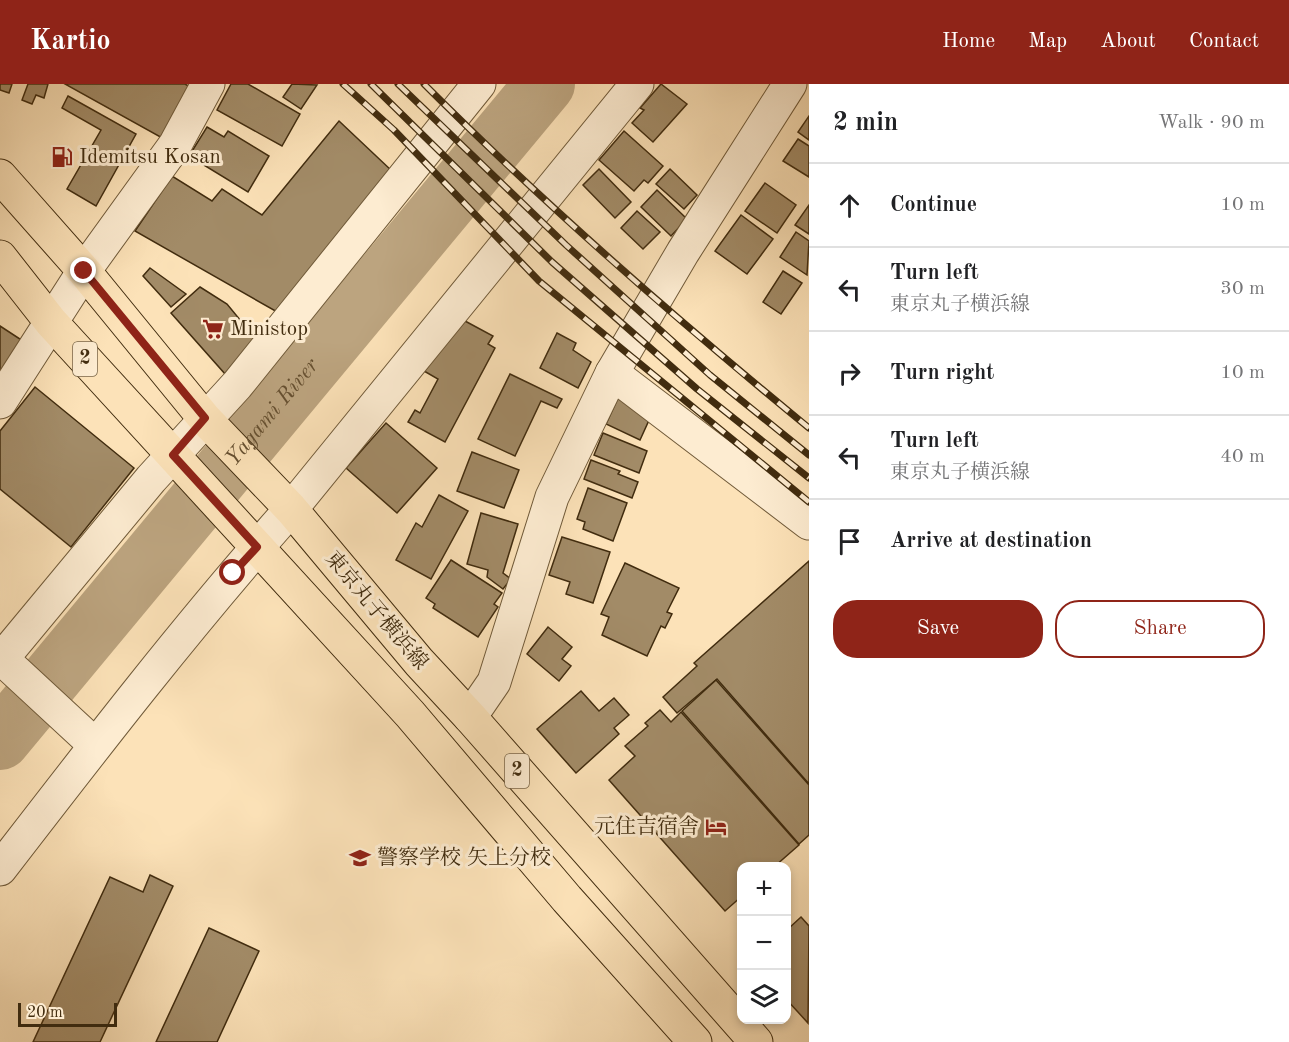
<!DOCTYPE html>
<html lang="en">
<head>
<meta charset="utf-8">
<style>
  :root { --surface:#fff; --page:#f2f2f2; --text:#202124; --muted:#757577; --line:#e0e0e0; --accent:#8f2418 }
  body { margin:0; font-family:"Old Standard TT","Noto Serif JP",serif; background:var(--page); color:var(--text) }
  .controls { position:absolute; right:18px; bottom:18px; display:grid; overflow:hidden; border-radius:12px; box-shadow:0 3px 9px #0003 }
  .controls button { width:54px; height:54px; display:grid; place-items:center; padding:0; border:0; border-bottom:2px solid var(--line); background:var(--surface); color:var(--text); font:30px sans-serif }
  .scale { position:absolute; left:18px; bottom:15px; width:99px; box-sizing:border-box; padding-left:6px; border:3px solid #412c0f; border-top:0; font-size:16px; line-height:21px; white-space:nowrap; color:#412c0f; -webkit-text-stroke:4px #fdecd1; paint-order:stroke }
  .stop { position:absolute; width:18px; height:18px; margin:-14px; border:4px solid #8f2418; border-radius:50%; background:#fff }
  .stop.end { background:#8f2418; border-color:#fff; box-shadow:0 2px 6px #0008 }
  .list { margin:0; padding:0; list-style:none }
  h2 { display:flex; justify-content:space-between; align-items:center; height:78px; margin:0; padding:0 24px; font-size:26px }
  h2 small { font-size:20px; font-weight:400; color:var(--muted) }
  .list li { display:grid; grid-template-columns:39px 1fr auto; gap:18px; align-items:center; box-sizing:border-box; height:84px; padding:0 24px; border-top:2px solid var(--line) }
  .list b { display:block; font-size:22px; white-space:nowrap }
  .list p { margin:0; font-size:20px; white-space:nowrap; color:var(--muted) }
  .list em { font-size:20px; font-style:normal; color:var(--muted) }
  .actions { display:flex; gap:12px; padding:18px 24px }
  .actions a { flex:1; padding:14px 0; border:2px solid var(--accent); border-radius:24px; text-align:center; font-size:21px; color:var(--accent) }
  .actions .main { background:var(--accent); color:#fff }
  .icon { flex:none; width:33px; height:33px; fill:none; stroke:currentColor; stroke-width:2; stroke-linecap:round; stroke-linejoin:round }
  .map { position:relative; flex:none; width:809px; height:958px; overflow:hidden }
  header { display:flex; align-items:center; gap:36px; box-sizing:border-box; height:84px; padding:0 30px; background:var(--accent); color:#fff }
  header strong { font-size:28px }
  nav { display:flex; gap:33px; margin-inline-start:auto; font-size:21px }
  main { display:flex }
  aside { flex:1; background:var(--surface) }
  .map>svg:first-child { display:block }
</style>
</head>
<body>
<header>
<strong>Kartio</strong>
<nav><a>Home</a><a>Map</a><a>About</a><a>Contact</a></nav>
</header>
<main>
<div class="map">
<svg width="809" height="958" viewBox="0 0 809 958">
  <rect width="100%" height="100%" fill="#fce2b8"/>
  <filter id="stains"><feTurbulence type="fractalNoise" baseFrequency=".00333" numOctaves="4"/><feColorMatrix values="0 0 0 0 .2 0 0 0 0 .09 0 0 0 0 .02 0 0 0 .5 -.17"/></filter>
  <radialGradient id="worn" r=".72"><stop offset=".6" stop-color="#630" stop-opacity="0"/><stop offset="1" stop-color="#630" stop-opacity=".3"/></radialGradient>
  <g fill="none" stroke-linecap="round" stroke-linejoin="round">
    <!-- river -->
    <path stroke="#bca47f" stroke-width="60" id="s1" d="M0,656L545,0"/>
  </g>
  <!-- building -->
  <g fill="#a28b67" stroke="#412c0f" stroke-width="1.5">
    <path d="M0,0H12L9,9L0,6Z"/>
    <path d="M28,0H48L44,14L36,11L32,20L22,16Z"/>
    <path d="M65,0H185L192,4L164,55Z"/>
    <path d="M231,0H248L300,30L282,62L217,26Z"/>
    <path d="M292,0L317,1L301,25L283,13Z"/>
    <path d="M661,0L687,20L653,58L632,39L644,26L640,24Z"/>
    <path d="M68,12L136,50L96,122L67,105L101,46L62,24Z"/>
    <path d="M809,32V56L798,48Z"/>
    <path d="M339,37L392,87L279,229L135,147L172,92L212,117L222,105L262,131Z"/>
    <path d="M207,43L224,53L228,47L269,72L248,108L189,72Z"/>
    <path d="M624,47L663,82L648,99L644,96L634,107L599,76Z"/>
    <path d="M798,55L809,62V93L783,77Z"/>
    <path d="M599,85L631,118L615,134L583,101Z"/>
    <path d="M670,85L697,111L684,125L656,100Z"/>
    <path d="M765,99L796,121L777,149L745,127Z"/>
    <path d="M657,106L687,135L671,152L641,123Z"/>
    <path d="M809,121V150L795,141Z"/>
    <path d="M637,127L660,148L643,165L621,144Z"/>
    <path d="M741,131L773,155L747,190L715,167Z"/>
    <path d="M796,148L809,157L807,191L780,173Z"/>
    <path d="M150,184L186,210L171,223L143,192Z"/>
    <path d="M783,187L802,199L781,230L763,218Z"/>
    <path d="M200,203L227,220L250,248L252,242L260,249L226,291L171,229Z"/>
    <path d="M465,237L493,252L488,260L495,264L445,358L408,338L415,326L420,329L438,295L424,287Z"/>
    <path d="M0,242L23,257L0,293Z"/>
    <path d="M557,249L576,259L573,266L591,278L578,304L540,284Z"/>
    <path d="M510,290L562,315L557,324L541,317L515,372L478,355Z"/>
    <path d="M35,303L134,384L71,463L0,405V347Z"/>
    <path d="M618,314L650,334L640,356L606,340Z"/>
    <path d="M386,339L437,384L397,429L346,384Z"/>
    <path d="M603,349L647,367L639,389L594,371Z"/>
    <path d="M472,368L519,386L504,424L457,407Z"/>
    <path d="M591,376L620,387L618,390L638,398L632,414L584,395Z"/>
    <path d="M588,404L627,419L613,457L583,445L585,438L577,435Z"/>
    <path d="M439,411L468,427L431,495L396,476L416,439L422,443Z"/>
    <path d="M481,429L518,440L503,489L511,495L503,505L487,493L488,486L467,480Z"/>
    <path d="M562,453L610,468L593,519L566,510L570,498L549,491Z"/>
    <path d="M451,476L502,509L494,520L498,523L478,553L433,524L435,520L426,514Z"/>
    <path d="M809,477V700L717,595L677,629L663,613L697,582L694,579Z"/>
    <path d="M625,479L679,504L667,528L672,530L665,544L661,542L647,572L602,551L609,533L601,530Z"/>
    <path d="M548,543L572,563L562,575L571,582L559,597L527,570Z"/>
    <path d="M716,596L809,701V751L799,760L682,627Z"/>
    <path d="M581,607L599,627L614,614L629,631L614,644L619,650L576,689L537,645Z"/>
    <path d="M660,626L671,638L681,628L799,761L775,782H742V812L725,827L609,696L635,672L625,662L648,642L645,639Z"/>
    <path d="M150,791L173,802L100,958H33L110,793L143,808Z"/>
    <path d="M801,833L809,842L808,939L786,915V843L788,845Z"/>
    <path d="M209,844L259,867L217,958H156Z"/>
  </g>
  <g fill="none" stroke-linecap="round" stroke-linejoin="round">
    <defs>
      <g id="minor">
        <path d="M612,289L809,439"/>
        <path d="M0,318L84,187L175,61L208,0"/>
        <path d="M0,573L95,661"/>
        <path d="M0,577L151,395L237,301L479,0"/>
        <path d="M470,633L494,598L552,413L612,289L683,168L790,0"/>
        <path d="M0,785C94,663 188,541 291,425L637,0"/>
      </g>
      <g id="major">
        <path d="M0,92L84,187L205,335L291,425L419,578L470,633L756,958"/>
        <path d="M0,173L51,238L410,630L567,815L695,958"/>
      </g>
    </defs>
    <!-- minor casing -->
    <use href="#minor" stroke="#705a39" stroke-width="35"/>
    <!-- major casing -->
    <use href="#major" stroke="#412c0f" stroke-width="35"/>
    <!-- minor -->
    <use href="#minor" stroke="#fdecd1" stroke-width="33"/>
    <!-- major -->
    <use href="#major" stroke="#fce2b8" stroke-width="33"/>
    <defs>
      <g id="rail">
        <path d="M343,0L394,46L539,197L809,418"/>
        <path d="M371,0L552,178L697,305L809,394"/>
        <path d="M398,0L566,161L710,291L809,371"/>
        <path d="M424,0C545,121 676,235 809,344"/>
      </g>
    </defs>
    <!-- rail casing -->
    <use href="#rail" stroke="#412c0f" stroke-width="7"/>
    <!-- rail -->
    <use href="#rail" stroke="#fdecd1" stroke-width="4.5" stroke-dasharray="14" stroke-linecap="butt"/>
  </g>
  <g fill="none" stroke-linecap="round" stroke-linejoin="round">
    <!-- route -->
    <path stroke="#8f2418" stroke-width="8" d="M84,187L205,334L173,371L257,463L233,489"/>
  </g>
  <!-- icons -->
  <defs>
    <symbol id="fuel-bare" viewBox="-9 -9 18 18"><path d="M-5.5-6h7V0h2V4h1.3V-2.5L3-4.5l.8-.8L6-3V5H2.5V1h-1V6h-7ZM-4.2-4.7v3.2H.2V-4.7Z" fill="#8f2418" stroke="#fdecd1" stroke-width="2.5" paint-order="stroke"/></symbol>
    <symbol id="supermarket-bare" viewBox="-9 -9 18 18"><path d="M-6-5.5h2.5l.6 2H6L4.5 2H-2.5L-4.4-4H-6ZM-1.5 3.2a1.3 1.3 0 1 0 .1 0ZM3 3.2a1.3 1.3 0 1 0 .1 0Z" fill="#8f2418" stroke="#fdecd1" stroke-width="2.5" paint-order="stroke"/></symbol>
    <symbol id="hotel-bare" viewBox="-9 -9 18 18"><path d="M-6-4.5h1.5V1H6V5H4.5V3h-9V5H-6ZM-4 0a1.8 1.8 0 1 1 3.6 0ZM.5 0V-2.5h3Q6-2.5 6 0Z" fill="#8f2418" stroke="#fdecd1" stroke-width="2.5" paint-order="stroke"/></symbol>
    <symbol id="university-bare" viewBox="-9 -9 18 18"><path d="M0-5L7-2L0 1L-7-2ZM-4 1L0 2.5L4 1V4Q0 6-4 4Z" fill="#8f2418" stroke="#fdecd1" stroke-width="2.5" paint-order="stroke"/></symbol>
  </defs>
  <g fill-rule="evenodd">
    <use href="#fuel-bare" x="47" y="58" width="30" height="30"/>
    <use href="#supermarket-bare" x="198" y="230" width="30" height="30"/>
    <use href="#hotel-bare" x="701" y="728" width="30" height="30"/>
    <use href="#university-bare" x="345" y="759" width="30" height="30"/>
  </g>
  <g text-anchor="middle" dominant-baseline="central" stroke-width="6" stroke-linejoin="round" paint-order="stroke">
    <!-- shield labels -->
    <g fill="#fdecd1" stroke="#796649" stroke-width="1.5">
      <rect x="73" y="258" width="24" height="34" rx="4.5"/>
      <rect x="505" y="670" width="24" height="34" rx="4.5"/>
    </g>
    <g font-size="20" font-weight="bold" fill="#412c0f">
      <text x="85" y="275">2</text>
      <text x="517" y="687">2</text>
    </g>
    <!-- poi labels -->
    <g font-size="21" fill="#412c0f" stroke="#fdecd1" text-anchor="start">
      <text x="79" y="73">Idemitsu Kosan</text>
      <text x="230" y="245">Ministop</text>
      <text x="699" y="743" text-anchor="end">元住吉宿舎</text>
      <text x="377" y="774">警察学校 矢上分校</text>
    </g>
    <!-- street labels -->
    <g font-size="21" fill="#412c0f" stroke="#fdecd1">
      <text transform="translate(376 527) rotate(50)">東京丸子横浜線</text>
    </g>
    <!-- water labels -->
    <g font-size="22" font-style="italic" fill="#665031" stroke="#fdecd1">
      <text stroke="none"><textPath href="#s1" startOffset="426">Yagami River</textPath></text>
    </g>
  </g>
  <rect width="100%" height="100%" filter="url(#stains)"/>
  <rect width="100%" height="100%" fill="url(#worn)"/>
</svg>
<div class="controls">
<button>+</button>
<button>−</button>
<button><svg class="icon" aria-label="layers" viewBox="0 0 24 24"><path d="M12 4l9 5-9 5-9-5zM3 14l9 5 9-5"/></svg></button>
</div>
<div class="scale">20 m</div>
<div class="stop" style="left:233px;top:489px"></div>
<div class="stop end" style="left:84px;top:187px"></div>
</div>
<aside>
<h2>2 min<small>Walk · 90 m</small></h2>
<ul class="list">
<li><svg class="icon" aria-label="ahead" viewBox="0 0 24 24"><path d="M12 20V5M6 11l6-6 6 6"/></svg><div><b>Continue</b></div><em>10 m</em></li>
<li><svg class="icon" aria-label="left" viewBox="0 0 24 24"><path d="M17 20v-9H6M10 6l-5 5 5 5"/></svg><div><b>Turn left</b><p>東京丸子横浜線</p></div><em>30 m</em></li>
<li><svg class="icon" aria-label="right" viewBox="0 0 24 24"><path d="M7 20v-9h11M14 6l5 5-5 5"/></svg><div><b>Turn right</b></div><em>10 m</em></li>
<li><svg class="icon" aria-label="left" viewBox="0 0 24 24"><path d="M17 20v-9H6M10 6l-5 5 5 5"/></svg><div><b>Turn left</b><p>東京丸子横浜線</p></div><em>40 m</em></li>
<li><svg class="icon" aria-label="arrive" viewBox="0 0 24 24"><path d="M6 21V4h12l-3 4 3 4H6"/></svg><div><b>Arrive at destination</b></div></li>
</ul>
<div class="actions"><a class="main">Save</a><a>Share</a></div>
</aside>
</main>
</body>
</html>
